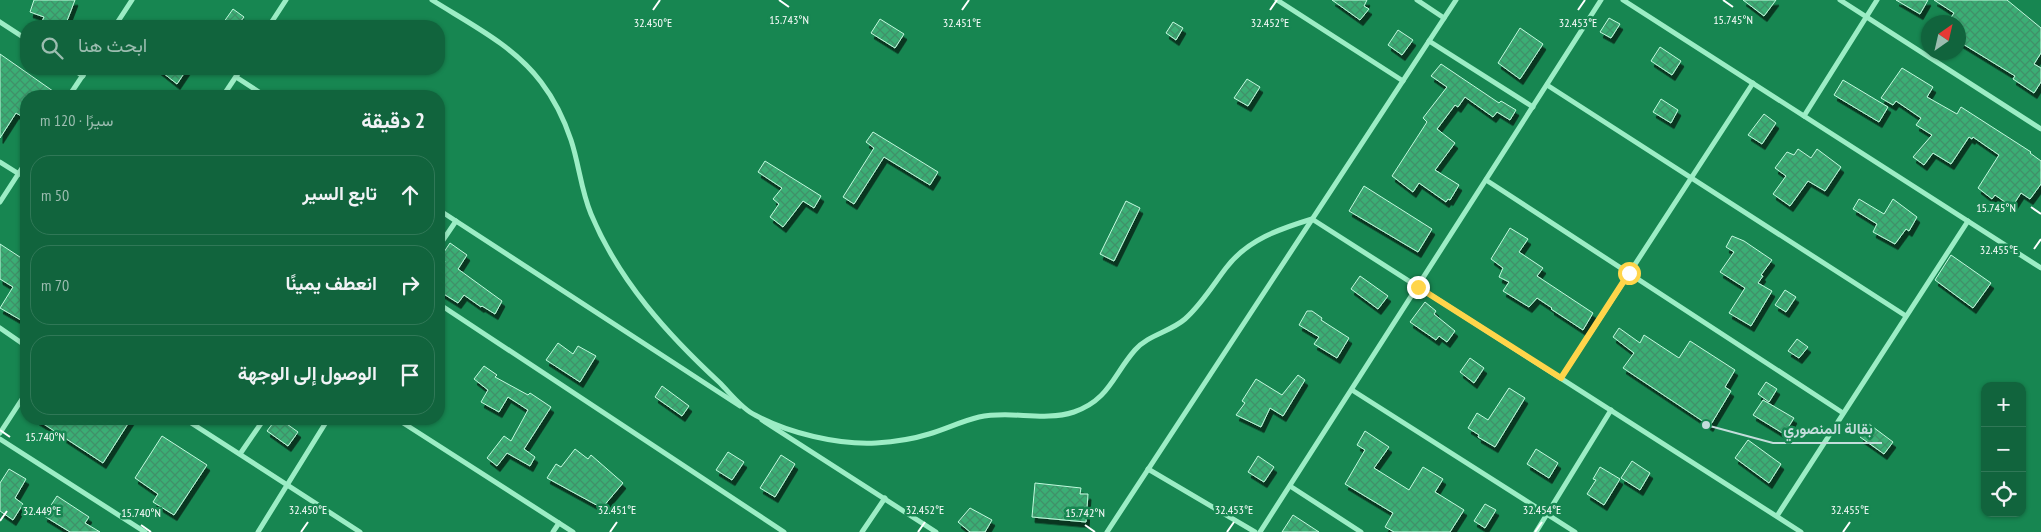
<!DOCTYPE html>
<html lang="ar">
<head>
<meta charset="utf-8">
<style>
  :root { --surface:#11643d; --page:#1e6d48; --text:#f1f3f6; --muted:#9cbdb0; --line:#307857 }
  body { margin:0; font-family:"PT Sans Narrow",Vazirmatn,sans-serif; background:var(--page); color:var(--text); direction:rtl }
  .controls { position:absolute; right:15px; bottom:15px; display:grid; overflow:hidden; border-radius:10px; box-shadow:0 1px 4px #0004 }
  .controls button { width:45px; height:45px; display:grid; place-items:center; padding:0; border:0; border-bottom:1px solid var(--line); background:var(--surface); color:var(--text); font:25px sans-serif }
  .compass { position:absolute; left:1921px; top:15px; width:45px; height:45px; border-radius:50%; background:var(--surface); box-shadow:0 1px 4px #0004; rotate:34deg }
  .stop { position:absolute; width:15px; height:15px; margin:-11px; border:4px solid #ffd54a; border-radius:50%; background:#fff }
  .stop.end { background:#ffd54a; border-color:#fff; box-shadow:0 1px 5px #0008 }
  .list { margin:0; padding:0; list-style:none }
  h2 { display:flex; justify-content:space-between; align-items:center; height:65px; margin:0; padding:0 20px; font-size:21px }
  h2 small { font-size:16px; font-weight:400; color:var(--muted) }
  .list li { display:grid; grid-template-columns:32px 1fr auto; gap:15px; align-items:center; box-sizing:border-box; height:80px; margin:0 10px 10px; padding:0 10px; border:1px solid var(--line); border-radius:20px }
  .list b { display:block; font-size:19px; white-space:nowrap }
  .list em { font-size:16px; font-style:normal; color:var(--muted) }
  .icon { flex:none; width:28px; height:28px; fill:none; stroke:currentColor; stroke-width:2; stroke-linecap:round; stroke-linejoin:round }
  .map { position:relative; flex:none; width:2041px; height:532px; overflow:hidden; direction:ltr }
  .search { position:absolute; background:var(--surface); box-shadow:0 1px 4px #0004; left:20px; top:20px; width:425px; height:55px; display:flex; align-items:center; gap:12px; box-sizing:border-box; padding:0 18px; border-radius:20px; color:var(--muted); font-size:19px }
  .panel { position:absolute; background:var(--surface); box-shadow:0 1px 4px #0004; left:20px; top:90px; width:425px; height:335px; border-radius:20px; direction:rtl }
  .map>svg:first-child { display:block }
</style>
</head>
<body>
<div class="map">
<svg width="2041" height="532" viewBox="0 0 2041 532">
  <defs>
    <pattern id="building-cross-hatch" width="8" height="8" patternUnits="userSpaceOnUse" patternTransform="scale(1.25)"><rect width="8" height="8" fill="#3bae75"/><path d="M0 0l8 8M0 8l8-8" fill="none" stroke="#409169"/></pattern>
    <filter id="shadow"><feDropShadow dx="3" dy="5.5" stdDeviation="0" flood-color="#0009"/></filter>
  </defs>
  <rect width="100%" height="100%" fill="#178651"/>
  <!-- building -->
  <g fill="url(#building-cross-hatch)" stroke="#c2fade" filter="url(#shadow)">
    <path d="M34,0H75L65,26H40L44,17L30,12Z"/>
    <path d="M1332,0H1367L1364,6L1369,9L1360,20Z"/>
    <path d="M1743,0H1776L1764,16Z"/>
    <path d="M1896,0H1928L1920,14Z"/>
    <path d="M1934,0H2007L2041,28V53L2034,64L2041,68V82L2034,93L2013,79L2015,76L1958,41V22H1948L1954,13Z"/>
    <path d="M233,9L244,17L237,26H221Z"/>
    <path d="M1609,18L1620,24L1611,38L1600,32Z"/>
    <path d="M880,19L904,34L895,48L871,33Z"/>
    <path d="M1173,22L1183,28L1176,40L1166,33Z"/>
    <path d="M1520,28L1543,44L1520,79L1498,63Z"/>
    <path d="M1398,30L1413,40L1402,55L1388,45Z"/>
    <path d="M1660,47L1681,61L1672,75L1651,61Z"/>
    <path d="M0,54L60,96H26V119L16,113L0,138Z"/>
    <path d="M1441,64L1499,103L1501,101L1516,110L1510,120L1497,112L1493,117L1465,97L1458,107L1455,105L1437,129L1455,143L1435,170L1459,185L1450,200L1448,199L1446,202L1419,183L1413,192L1392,176L1427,122L1423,118L1447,87L1431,76Z"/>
    <path d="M1902,68L1933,87L1927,97L1957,114L1961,107L2031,152L2030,153L2041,161V184L2030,199L2021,193L2012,207L1995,195L1992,199L1978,188L1999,155L1973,137L1972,139L1969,137L1951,164L1933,153L1924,165L1913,157L1932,135L1916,125L1921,118L1896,101L1893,105L1881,98Z"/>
    <path d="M158,69H187L177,84Z"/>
    <path d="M1247,79L1260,87L1248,106L1234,98Z"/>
    <path d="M1843,80L1888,107L1879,122L1834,95Z"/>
    <path d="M1661,99L1678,110L1671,123L1653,112Z"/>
    <path d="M1764,114L1776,123L1762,144L1748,135Z"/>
    <path d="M873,132L938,172L930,185L884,157L854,204L843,197L874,148L866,142Z"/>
    <path d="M1798,149L1811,158L1817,149L1841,167L1825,191L1808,181L1790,206L1773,194L1786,176L1775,168L1787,152L1794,155Z"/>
    <path d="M765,161L821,196L814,208L803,201L783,227L770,217L779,204L773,199L782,188L758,172Z"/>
    <path d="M1364,186L1432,229L1418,252L1349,211Z"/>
    <path d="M1859,199L1884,214L1893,199L1917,217L1909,231L1906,229L1895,244L1873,232L1877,224L1853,209Z"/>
    <path d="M1126,201L1140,208L1114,261L1100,254Z"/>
    <path d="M1510,228L1528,239L1519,252L1543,268L1537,276L1593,313L1583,330L1551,309L1552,308L1537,298L1529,307L1503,291L1509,282L1499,277L1503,268L1491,259Z"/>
    <path d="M1732,236L1744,241L1772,260L1761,275L1763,276L1758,283L1772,291L1751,326L1729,313L1745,288L1720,272L1734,252L1726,247Z"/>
    <path d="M450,243L467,255L458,269L502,301L495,314L482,306L481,307L464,295L458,303L439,291V271L445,261L440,258Z"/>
    <path d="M0,244L26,261V323L0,308L13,287L0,279Z"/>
    <path d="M1951,255L1991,283L1973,308L1935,280Z"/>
    <path d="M1360,276L1388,296L1378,309L1351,289Z"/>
    <path d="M1785,290L1796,297L1786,312L1775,305Z"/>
    <path d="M1425,302L1436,311L1434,314L1455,331L1447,342L1439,336L1436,340L1410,322Z"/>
    <path d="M1307,311H1312L1322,318L1321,320L1349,338L1337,358L1314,344L1319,337L1299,325Z"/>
    <path d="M1619,328L1640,343L1644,335L1679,358L1690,341L1735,370L1725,387L1731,391L1710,426L1623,368L1634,353L1613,337Z"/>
    <path d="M1797,339L1808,347L1799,358L1788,351Z"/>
    <path d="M558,343L573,354L578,346L596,356L580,382L546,360Z"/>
    <path d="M1470,358L1484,368L1474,383L1460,372Z"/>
    <path d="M484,366L497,375L495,377L528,395L530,393L551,407L524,449L535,457L530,466L507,453L497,466L487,458L504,436L511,441L528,410L508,397L499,412L481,402L488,390L474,379Z"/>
    <path d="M1298,375L1305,380L1283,416L1270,408L1261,427L1236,415L1245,403L1242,401L1256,379L1282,395Z"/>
    <path d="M1766,382L1777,389L1769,402L1758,394Z"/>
    <path d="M662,386L689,406L682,416L655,397Z"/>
    <path d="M1509,388L1525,398L1495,447L1478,437L1479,435L1468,428L1477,413L1488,420Z"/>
    <path d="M1763,400L1794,418L1784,434L1753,415Z"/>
    <path d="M36,419H131L103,463Z"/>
    <path d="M276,419H280L298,432L288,446L267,431Z"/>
    <path d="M1869,424L1893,442L1884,454L1860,437Z"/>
    <path d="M1365,431L1389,447L1374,468L1409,490L1423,467L1443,479L1435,492L1464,510L1450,532H1394L1385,527L1393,513L1345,484L1365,450L1357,445Z"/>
    <path d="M162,436L207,465L174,515L153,502L158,494L135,478Z"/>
    <path d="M1748,440L1781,464L1769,483L1735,458Z"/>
    <path d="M575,449L588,459L591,455L623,483L602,508L547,478L556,464L561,467Z"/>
    <path d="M1536,449L1558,463L1549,478L1527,464Z"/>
    <path d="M728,452L744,462L732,480L716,470Z"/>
    <path d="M781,455L795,464L775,497L760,488Z"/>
    <path d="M1258,456L1274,467L1264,482L1248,472Z"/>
    <path d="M1632,461L1650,473L1640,490L1621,478Z"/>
    <path d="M1600,467L1620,479L1604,505L1587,494L1596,480L1593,479Z"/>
    <path d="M9,469L26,479L15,498L23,504L13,520L0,511V483Z"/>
    <path d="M1035,483L1081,488L1080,494H1088L1086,522L1032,517Z"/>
    <path d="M57,496L89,517L85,523L100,532H70L44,516Z"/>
    <path d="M1485,504L1496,510L1485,528L1474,521Z"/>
    <path d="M970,508L992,520L985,532H970L958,522Z"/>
    <path d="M1293,515L1319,532H1282Z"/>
  </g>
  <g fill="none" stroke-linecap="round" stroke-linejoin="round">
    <!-- street -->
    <g stroke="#9cedc5" stroke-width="5">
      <path d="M432,0C470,24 513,45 541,82C554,99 564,119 571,140C579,164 581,190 591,214C619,281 668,335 720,383C730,393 742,409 755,415C788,433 838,445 876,443C892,442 913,439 929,434C946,429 962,421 979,417C1011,410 1043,422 1074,412C1109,400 1113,375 1135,350C1148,335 1170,332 1185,319C1201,305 1213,285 1226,268C1247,240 1279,229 1312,219L1801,532"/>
      <path d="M1277,0L1403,81"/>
      <path d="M1417,0L1444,18"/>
      <path d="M1623,0L2041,268"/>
      <path d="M1840,0L2041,129"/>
      <path d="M0,22L26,39"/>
      <path d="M115,26L132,0"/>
      <path d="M269,26L286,0"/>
      <path d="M1429,41L1533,107"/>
      <path d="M72,69L83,76"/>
      <path d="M236,77L265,96"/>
      <path d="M1547,85L1906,316"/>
      <path d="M69,96L87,69"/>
      <path d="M223,96L241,69"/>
      <path d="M1804,116L1877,0"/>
      <path d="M0,162L19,174"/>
      <path d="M1486,180L1843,413"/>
      <path d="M0,202L26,162"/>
      <path d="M439,210L740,406"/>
      <path d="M439,246L456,221"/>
      <path d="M439,304L784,532"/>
      <path d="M0,328L26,346"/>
      <path d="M1561,378L1753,83"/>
      <path d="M1352,390L1575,532"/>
      <path d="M185,419L360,532"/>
      <path d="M397,419L573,532"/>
      <path d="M762,420L936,532"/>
      <path d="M0,433L26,393"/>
      <path d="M0,439L145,532"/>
      <path d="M240,454L264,419"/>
      <path d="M1148,469L1255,532"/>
      <path d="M1290,486L1361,532"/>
      <path d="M1777,516L1968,221"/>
      <path d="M258,532L328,419"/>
      <path d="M553,532L559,523"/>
      <path d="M862,532L885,498"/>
      <path d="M1107,532L1456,0"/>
      <path d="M1260,532L1601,0"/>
      <path d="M1536,532L1611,410"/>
    </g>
  </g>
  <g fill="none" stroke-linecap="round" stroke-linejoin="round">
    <!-- route -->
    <path stroke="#ffd54a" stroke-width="6" d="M1418,287L1561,378L1629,273"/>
  </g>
  <!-- ticks -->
  <path fill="none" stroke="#fff" stroke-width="2" d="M779,0L789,7M1723,0L1733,7M653,10L660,0M962,10L969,0M1270,10L1277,0M1578,10L1585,0M2031,207L2041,214M2034,249L2041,239M0,430L10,437M0,521L7,511M141,525L151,532M1085,525L1095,532M301,532L308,522M610,532L617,522M918,532L925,522M1227,532L1234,522M1535,532L1542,522M1843,532L1850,522"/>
  <g font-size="12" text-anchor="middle" fill="#fff" stroke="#178651" stroke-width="5" stroke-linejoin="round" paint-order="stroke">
    <text x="789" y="24">15.743°N</text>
    <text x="1733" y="24">15.745°N</text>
    <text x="653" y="27">32.450°E</text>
    <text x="962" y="27">32.451°E</text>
    <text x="1270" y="27">32.452°E</text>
    <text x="1578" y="27">32.453°E</text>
    <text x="1996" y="212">15.745°N</text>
    <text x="1999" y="254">32.455°E</text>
    <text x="45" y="441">15.740°N</text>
    <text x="308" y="514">32.450°E</text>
    <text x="617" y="514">32.451°E</text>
    <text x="925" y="514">32.452°E</text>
    <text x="1234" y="514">32.453°E</text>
    <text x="1542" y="514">32.454°E</text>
    <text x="1850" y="514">32.455°E</text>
    <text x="42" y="515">32.449°E</text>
    <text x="141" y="517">15.740°N</text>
    <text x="1085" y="517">15.742°N</text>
  </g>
  <!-- callouts -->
  <path fill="none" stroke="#c3dddb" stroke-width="2" d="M1706 425L1773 443H1882"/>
  <circle fill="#c3dddb" stroke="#178651" stroke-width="2" cx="1706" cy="425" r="5"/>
  <g font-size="15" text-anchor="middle" font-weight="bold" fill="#c3dddb" stroke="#178651" stroke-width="5" stroke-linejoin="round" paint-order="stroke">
    <text x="1828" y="434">بقالة المنصوري</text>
  </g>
</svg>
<div class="controls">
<button>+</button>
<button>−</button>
<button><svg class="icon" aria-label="locate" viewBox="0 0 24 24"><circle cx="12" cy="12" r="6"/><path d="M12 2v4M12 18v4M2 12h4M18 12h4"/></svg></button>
</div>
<svg class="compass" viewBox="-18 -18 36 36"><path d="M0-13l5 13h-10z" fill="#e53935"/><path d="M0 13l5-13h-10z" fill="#9cbdb0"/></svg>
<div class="stop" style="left:1629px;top:273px"></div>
<div class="stop end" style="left:1418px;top:287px"></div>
<div class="search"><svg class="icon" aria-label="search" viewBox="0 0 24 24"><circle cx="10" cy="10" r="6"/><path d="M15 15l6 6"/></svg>ابحث هنا</div>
<section class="panel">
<h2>2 دقيقة<small>سيرًا · 120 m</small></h2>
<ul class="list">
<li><svg class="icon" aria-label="ahead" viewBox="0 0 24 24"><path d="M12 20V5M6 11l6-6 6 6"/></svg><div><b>تابع السير</b></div><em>50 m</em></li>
<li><svg class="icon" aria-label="right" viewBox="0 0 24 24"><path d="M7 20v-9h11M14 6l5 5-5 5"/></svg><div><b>انعطف يمينًا</b></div><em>70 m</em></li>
<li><svg class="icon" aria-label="arrive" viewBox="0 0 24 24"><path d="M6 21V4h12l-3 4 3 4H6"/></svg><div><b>الوصول إلى الوجهة</b></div></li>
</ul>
</section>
</div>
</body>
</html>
